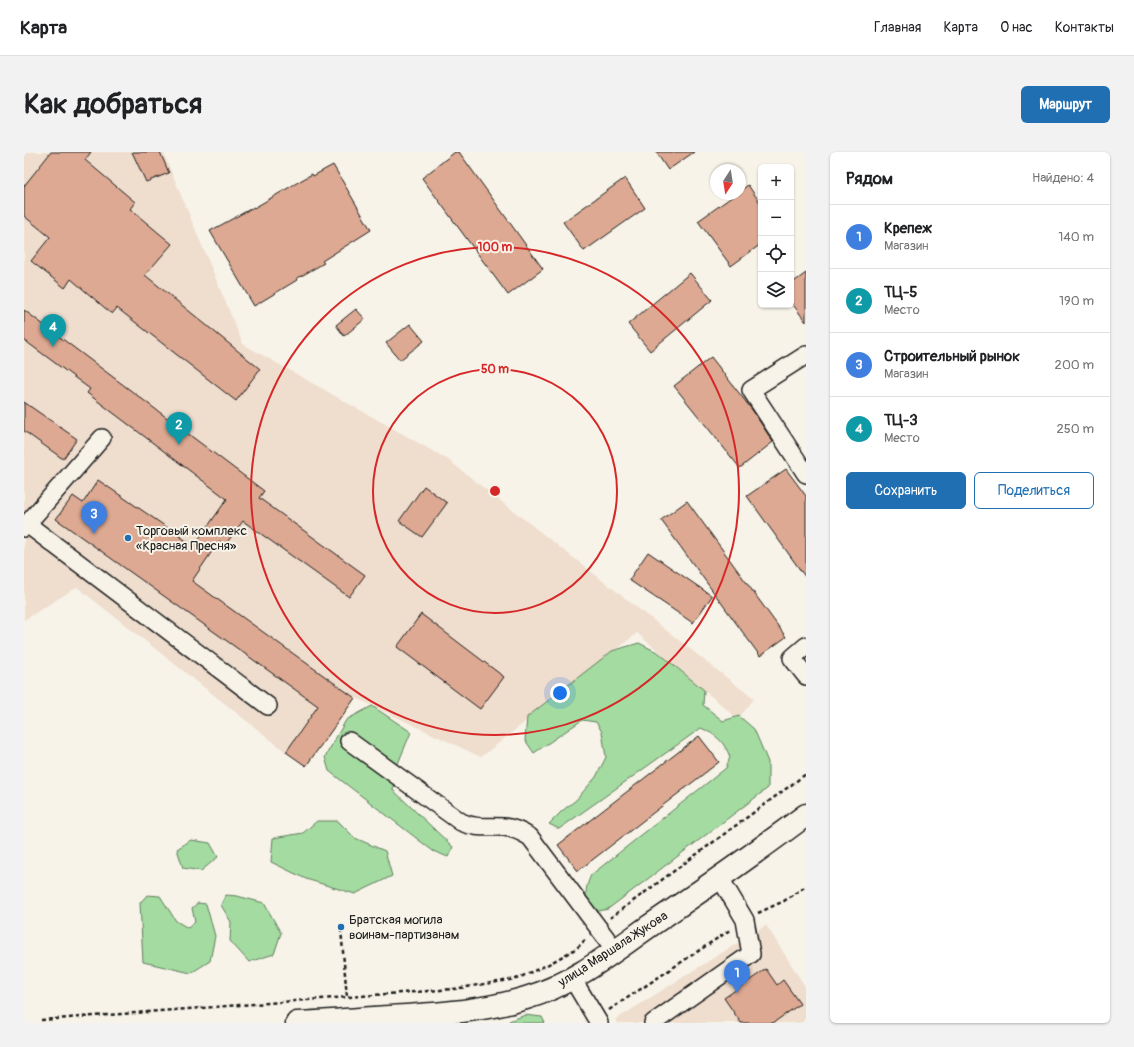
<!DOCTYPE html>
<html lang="ru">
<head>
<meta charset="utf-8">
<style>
  :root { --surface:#fff; --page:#f2f2f2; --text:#202124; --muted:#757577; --line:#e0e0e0; --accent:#1f6fb2 }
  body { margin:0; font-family:Pangolin,sans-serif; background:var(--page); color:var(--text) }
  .controls { position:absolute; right:12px; top:12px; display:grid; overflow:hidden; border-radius:6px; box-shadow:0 1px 3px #0004 }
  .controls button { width:36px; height:36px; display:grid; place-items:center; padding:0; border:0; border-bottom:1px solid var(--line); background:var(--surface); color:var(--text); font:20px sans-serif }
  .compass { position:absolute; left:686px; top:12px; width:36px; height:36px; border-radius:50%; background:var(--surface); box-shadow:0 1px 3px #0004; rotate:192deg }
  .you { position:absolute; left:536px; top:541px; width:14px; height:14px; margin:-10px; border:3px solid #fff; border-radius:50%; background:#1a73e8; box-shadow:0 0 0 6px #1a73e833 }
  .badge { display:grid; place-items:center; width:26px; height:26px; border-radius:50%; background:var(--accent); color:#fff; font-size:13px; font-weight:700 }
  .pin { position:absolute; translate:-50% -33px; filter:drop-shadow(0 1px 2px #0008) }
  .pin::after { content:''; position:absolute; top:21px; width:14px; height:12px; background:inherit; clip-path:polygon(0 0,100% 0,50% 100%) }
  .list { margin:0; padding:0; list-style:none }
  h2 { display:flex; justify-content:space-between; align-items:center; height:52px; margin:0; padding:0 16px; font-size:17px }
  h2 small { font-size:13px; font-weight:400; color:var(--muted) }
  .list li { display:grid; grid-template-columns:26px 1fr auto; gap:12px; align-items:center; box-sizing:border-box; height:64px; padding:0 16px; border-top:1px solid var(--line) }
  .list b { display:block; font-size:15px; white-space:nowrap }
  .list p { margin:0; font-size:13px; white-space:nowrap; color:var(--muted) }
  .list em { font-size:13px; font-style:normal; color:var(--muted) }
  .actions { display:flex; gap:8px; padding:12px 16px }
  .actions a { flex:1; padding:9px 0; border:1px solid var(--accent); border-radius:6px; text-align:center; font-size:14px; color:var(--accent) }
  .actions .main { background:var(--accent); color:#fff }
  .icon { flex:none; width:22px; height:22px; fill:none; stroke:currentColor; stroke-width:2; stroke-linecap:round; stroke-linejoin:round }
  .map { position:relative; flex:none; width:782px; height:871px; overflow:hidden; border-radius:6px }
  header { display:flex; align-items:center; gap:24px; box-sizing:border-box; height:56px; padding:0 20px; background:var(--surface); border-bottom:1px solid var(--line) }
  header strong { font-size:19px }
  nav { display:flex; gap:22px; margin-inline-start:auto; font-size:14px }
  .intro { display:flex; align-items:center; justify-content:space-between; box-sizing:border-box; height:96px; padding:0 24px }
  h1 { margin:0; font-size:28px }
  .button { padding:10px 18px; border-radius:6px; background:var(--accent); color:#fff; font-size:14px; font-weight:700 }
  main { display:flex; gap:24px; padding:0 24px }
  aside { flex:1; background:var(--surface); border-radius:6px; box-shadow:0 1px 3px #0004 }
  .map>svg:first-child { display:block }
</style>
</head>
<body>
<header>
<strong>Карта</strong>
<nav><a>Главная</a><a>Карта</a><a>О нас</a><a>Контакты</a></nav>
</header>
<div class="intro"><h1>Как добраться</h1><a class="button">Маршрут</a></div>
<main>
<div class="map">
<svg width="782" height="871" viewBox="0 0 782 871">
  <rect width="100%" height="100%" fill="#f7f3e8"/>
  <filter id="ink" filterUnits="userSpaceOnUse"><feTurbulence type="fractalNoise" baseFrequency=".025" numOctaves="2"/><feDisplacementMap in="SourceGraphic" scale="8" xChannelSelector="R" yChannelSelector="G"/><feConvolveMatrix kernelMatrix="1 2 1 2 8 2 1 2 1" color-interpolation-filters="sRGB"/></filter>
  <g filter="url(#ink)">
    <!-- built -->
    <g fill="#efddce">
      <path d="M0,0H139L219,192L423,307L730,547L714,567L613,481L457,605L332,546L282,614L262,600L53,435L0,468Z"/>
      <path d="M742,773L782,836V869L778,871H593L591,868Z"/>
    </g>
    <!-- green -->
    <g fill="#a3dba0" stroke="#607c5e">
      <path d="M615,491L635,501L680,538L679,553L699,569L715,564L730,577L744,610V636L584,757L570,760C560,745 560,739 567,723L702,616L706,605C700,590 693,583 677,576L535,677L525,672L538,659L552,648L572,625L582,605L578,580L572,570L558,568L510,601L501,588L503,565L588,499Z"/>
      <path d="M348,554L387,580L373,614L369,638L429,695L424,705L409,699L305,619L301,605L322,568Z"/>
      <path d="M293,669H314L331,686L361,699L368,724L331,742L282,727L247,710L249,686L279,681Z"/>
      <path d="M167,688L186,691L194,705L177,719L159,716L153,697Z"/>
      <path d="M123,743L136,744L152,769L164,776L171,770L168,756L174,751L182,752L191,784L186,809L167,821L119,810L116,751Z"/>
      <path d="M202,743L213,744L240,751L257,781L250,802L225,810L206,789L207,770L197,753Z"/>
      <path d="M501,863L518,865L521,871H485V869Z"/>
    </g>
    <!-- building -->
    <g fill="#dda992" stroke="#1c1c1c">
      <path d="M27,0H67L61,8L111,50L106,57L148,92L121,123L236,217L212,249L93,156L88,162L47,127L41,136L7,109L26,85L0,64V34Z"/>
      <path d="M108,0H136L145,21L122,30Z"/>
      <path d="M431,0H435L519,117L484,143L398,26Z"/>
      <path d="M632,0H670L644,18Z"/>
      <path d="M309,13L347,78L298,109L300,111L272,127L273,128L230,154L186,79L230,55V56L288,22L289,24Z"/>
      <path d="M601,26L621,56L560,99L539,70Z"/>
      <path d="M724,33L737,52V92L707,114L674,69L712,42H716V39Z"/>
      <path d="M666,121L688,148L626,199L604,172Z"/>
      <path d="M782,121V170L767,150V132Z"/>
      <path d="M332,157L341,167L320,184L312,173Z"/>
      <path d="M0,158L240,339L235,346L341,423L325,445L219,369L201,393L195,389L168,429L331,546L282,614L262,600L294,554L32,367L49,344L59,351L74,328L170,394L203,347L63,241L66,237L0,188Z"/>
      <path d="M386,172L400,189L376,208L362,191Z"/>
      <path d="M687,205L729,259L749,290L716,316L650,234Z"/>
      <path d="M0,250L53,287L39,307L0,279Z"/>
      <path d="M762,317L782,344V426L723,344Z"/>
      <path d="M400,334L423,351L398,385L375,369Z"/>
      <path d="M663,349L762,485L736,504L637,368Z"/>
      <path d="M624,400L688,444L669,471L605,428Z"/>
      <path d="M397,462L480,525L456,557L373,495Z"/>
      <path d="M675,584L695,610L554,719L534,693Z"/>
      <path d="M742,817L753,833L759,828L776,852L749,871H717L700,846Z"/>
    </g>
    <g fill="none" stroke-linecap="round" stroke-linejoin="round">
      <defs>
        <g id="minor">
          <path d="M782,203L727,238L782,322"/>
          <path d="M3,372L78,286"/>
          <path d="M0,376L3,372L244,554"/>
          <path d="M782,494L768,506L782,524"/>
          <path d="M325,589L437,670C452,677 464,674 480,675C490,676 498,680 506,685L591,798"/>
          <path d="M548,826L575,871"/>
          <path d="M629,871L727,802L721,768L696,726"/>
        </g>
        <path id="major" d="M273,871C310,869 346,866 382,864C422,861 463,858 502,846C547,833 586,802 624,775C677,739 730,702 782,663"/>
      </defs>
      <!-- minor casing -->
      <use href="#minor" stroke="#1c1c1c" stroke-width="20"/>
      <!-- major casing -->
      <use href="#major" stroke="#1c1c1c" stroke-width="25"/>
      <!-- path -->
      <g stroke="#1c1c1c" stroke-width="2.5" stroke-dasharray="4 3" stroke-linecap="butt">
        <path d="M734,761L760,749L782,734"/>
        <path d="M586,766L782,622"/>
        <path d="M317,777L323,845"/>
        <path d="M585,858L706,778"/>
        <path d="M17,868L430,837L492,827L523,813L553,796L563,786"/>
      </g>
      <!-- minor -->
      <use href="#minor" stroke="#f7f3e8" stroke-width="17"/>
      <!-- major -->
      <use href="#major" stroke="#f7f3e8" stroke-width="22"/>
    </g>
  </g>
  <!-- distance rings -->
  <g fill="none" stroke="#d62828" stroke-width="2">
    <circle cx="471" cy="339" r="122"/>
    <circle cx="471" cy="339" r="244"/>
  </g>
  <!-- markers -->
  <g fill="#1f6fb2" stroke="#f7f3e8" stroke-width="1.5">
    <circle cx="104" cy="386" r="4"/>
    <circle cx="317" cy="775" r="4"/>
  </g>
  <g text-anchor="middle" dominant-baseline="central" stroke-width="4" stroke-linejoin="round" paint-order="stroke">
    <!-- poi labels -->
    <g font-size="13" fill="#1c1c1c" stroke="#f7f3e8" text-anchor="start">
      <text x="112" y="379">Торговый комплекс<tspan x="112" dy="15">«Красная Пресня»</tspan></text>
      <text x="325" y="768">Братская могила<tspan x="325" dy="15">воинам-партизанам</tspan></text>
    </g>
    <!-- street labels -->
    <g font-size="13" fill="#1c1c1c" stroke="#f7f3e8">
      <text transform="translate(589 797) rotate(-33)">улица Маршала Жукова</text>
    </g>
  </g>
  <circle cx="471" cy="339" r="6" fill="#d62828" stroke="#f7f3e8" stroke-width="2"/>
  <g font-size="12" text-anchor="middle" font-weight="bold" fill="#d62828" stroke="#f7f3e8" stroke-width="4" stroke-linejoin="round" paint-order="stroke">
    <text x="471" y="99">100 m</text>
    <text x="471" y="221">50 m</text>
  </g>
</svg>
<div class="controls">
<button>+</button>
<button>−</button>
<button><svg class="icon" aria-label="locate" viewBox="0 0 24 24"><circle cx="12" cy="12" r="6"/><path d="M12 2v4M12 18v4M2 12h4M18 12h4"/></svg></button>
<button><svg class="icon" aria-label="layers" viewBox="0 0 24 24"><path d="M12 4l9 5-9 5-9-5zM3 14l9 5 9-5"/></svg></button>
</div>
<svg class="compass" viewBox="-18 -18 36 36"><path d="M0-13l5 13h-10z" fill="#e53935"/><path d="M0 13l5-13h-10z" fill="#757577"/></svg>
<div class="you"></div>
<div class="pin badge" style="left:713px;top:841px;background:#3f7fe0">1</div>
<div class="pin badge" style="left:155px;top:293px;background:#0f9aa8">2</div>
<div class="pin badge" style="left:70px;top:382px;background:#3f7fe0">3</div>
<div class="pin badge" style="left:29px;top:195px;background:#0f9aa8">4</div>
</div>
<aside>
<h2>Рядом<small>Найдено: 4</small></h2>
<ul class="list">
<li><span class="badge" style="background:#3f7fe0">1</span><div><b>Крепеж</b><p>Магазин</p></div><em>140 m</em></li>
<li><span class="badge" style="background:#0f9aa8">2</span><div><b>ТЦ-5</b><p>Место</p></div><em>190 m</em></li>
<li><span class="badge" style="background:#3f7fe0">3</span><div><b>Строительный рынок</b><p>Магазин</p></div><em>200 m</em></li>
<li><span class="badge" style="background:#0f9aa8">4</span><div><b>ТЦ-3</b><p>Место</p></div><em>250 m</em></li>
</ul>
<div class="actions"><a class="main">Сохранить</a><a>Поделиться</a></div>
</aside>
</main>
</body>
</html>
